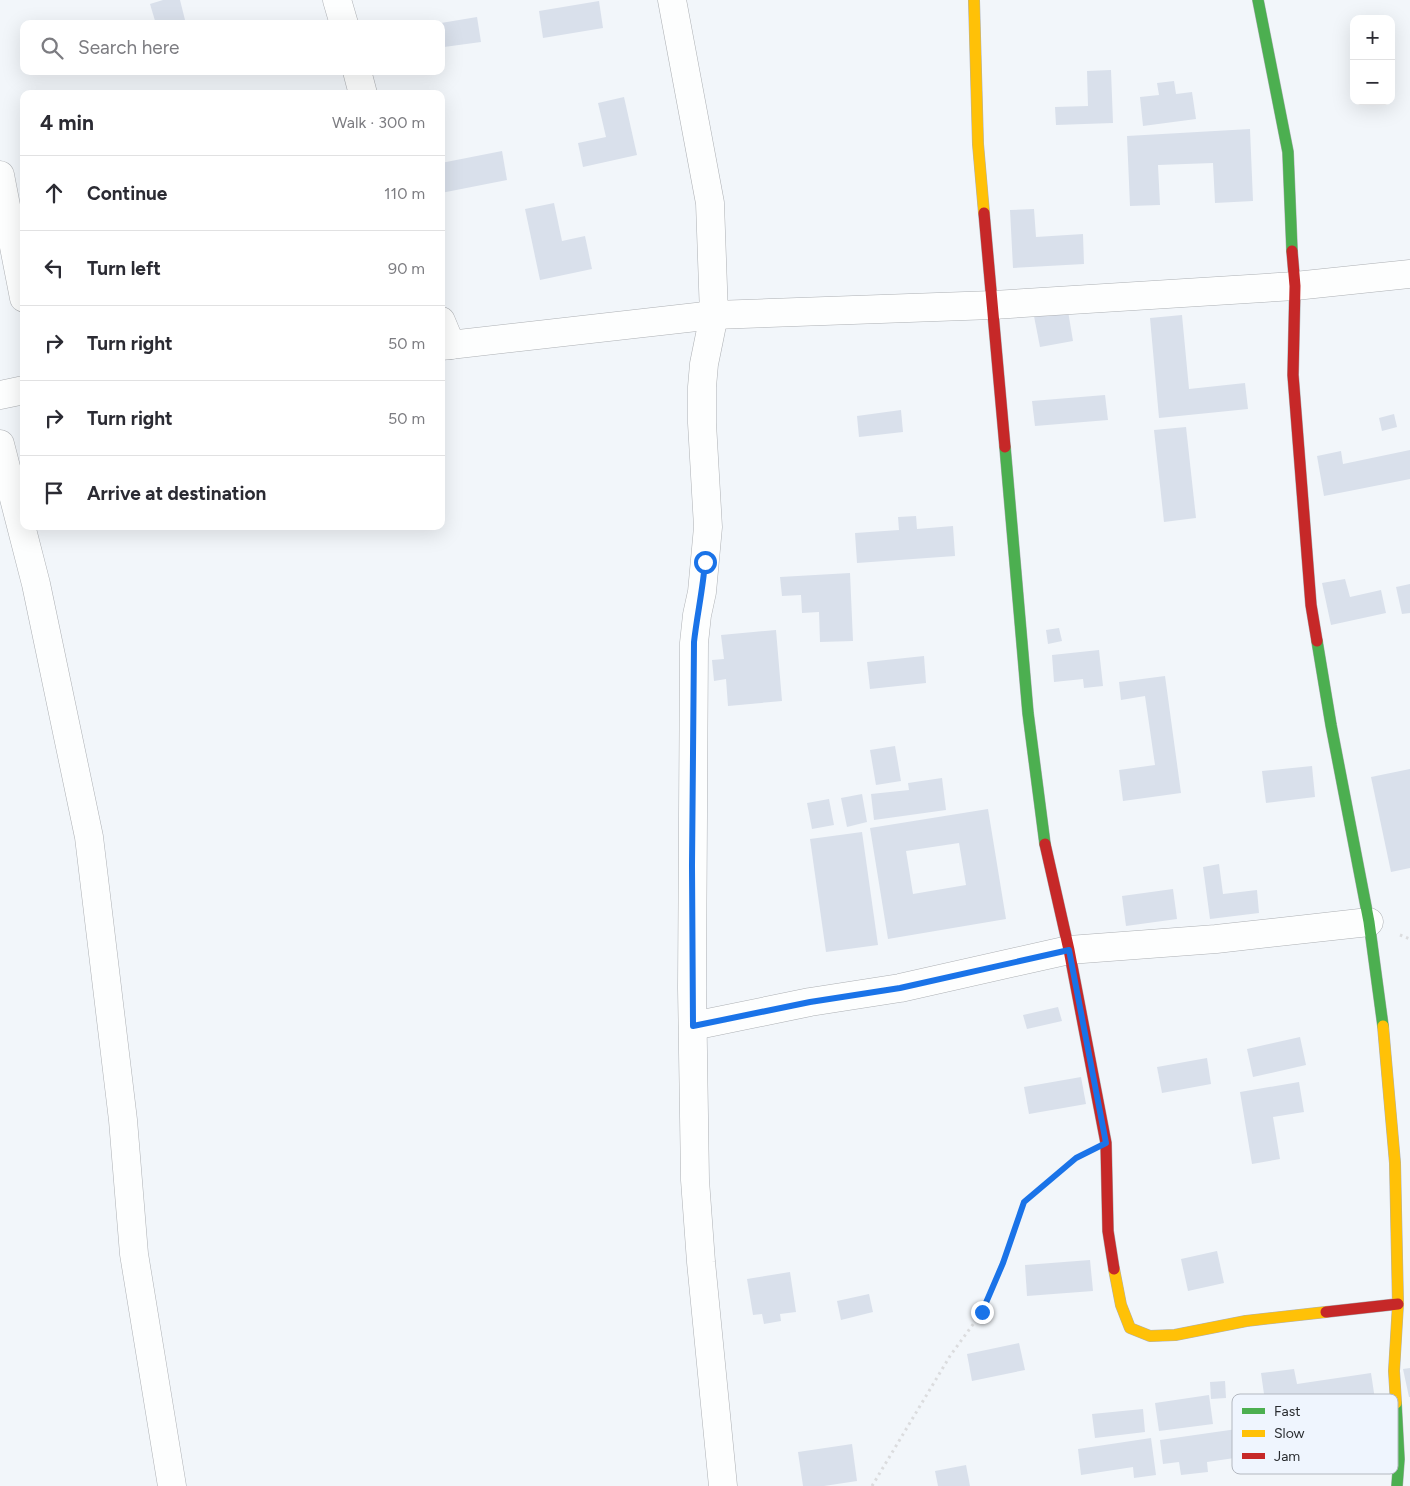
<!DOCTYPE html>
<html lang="en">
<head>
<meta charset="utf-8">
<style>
  :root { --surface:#fff; --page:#f2f2f3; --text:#2b2b33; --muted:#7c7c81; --line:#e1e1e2 }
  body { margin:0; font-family:Figtree,sans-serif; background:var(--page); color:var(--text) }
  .controls { position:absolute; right:15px; top:15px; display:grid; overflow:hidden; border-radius:10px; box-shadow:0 5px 20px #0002 }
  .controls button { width:45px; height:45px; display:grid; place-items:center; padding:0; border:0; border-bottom:1px solid var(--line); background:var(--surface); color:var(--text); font:25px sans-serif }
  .stop { position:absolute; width:15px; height:15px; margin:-11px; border:4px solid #1a73e8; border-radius:50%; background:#fff }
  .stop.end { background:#1a73e8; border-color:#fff; box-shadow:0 1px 5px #0008 }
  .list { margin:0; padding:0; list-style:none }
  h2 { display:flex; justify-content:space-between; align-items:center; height:65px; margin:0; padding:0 20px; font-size:21px }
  h2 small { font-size:16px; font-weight:400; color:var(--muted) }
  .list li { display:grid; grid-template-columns:32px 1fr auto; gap:15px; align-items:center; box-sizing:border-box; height:75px; padding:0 20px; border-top:1px solid var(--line) }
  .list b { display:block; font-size:19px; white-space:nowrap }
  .list em { font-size:16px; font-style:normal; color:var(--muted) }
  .icon { flex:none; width:28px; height:28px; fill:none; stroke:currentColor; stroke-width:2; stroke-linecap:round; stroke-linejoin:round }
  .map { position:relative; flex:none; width:1410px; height:1486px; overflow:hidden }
  .search { position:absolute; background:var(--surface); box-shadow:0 5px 20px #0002; left:20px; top:20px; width:425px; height:55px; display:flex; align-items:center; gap:12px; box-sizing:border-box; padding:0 18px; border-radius:10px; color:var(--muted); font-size:19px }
  .panel { position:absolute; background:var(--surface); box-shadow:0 5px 20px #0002; left:20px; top:90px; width:425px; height:440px; border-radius:10px }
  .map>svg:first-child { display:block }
</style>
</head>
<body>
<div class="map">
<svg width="1410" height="1486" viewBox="0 0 1410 1486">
  <rect width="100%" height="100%" fill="#f2f6fa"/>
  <!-- building -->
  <g fill="#d9e0eb" fill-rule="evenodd">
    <path d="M163,0H180L186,24H156L150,4Z"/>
    <path d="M599,1L603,28L543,38L539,11Z"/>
    <path d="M477,17L481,42L444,47L441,23Z"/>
    <path d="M1111,70L1113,123L1056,125L1055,107L1088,106L1087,71Z"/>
    <path d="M1174,81L1176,94L1192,92L1196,119L1143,126L1140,97L1159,95L1157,83Z"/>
    <path d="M624,97L637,155L583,167L578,143L606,137L598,103Z"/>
    <path d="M1250,129L1253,201L1215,203L1213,163L1158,165L1160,205L1130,206L1127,136Z"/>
    <path d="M502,151L507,180L441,193V163Z"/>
    <path d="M554,203L562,241L585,236L592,269L540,280L525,209Z"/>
    <path d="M1034,209L1036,237L1083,234L1084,264L1013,268L1010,210Z"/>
    <path d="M1067,305L1073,341L1040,347L1033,311Z"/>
    <path d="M1182,315L1189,389L1245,383L1248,409L1159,418L1150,318Z"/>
    <path d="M1105,395L1108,420L1035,426L1032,401Z"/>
    <path d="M901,410L903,432L859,437L857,416Z"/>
    <path d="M1394,414L1397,427L1382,431L1379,418Z"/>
    <path d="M1186,427L1196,518L1164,522L1154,430Z"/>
    <path d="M1410,450V479L1324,496L1317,456L1341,451L1343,464Z"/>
    <path d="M916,516L917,529L953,526L955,556L857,563L855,533L899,530L898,517Z"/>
    <path d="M850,573L853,641L820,642L819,612L802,613L801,595L782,596L780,577Z"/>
    <path d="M1345,579L1350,597L1381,590L1386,613L1331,625L1322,583Z"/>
    <path d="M1410,584V613L1402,614L1396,587Z"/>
    <path d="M1059,628L1062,641L1048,644L1046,630Z"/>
    <path d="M776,630L782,701L728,706L726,679L714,681L712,660L724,659L721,635Z"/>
    <path d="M1099,650L1103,686L1084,688L1083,679L1054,682L1052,655Z"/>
    <path d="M924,656L926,683L870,689L867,662Z"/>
    <path d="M1165,676L1181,793L1123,801L1119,770L1155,765L1145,696L1121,700L1119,682Z"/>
    <path d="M895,746L901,781L876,785L870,750Z"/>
    <path d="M1312,766L1315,797L1266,803L1262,771Z"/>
    <path d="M1410,769V868L1391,872L1371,777Z"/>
    <path d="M942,778L946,810L874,820L871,794L909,790L908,783Z"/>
    <path d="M862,794L867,822L847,827L841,798Z"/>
    <path d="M829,799L834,825L812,829L807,803Z"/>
    <path d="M988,809L1006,919L888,939L870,828ZM959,843L966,885L913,894L906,851Z"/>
    <path d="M862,832L878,945L826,952L810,839Z"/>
    <path d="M1219,864L1223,894L1257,890L1259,913L1210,919L1203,867Z"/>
    <path d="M1173,889L1177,919L1126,926L1122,896Z"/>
    <path d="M1058,1007L1062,1021L1027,1029L1023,1015Z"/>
    <path d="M1300,1037L1306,1065L1253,1077L1247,1049Z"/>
    <path d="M1207,1058L1211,1084L1162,1093L1157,1067Z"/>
    <path d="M1081,1077L1086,1104L1029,1114L1024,1087Z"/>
    <path d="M1299,1082L1304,1112L1273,1117L1280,1159L1252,1164L1240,1092Z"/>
    <path d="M1217,1251L1224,1283L1188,1291L1181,1259Z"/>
    <path d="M1090,1260L1093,1291L1027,1296L1025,1265Z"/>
    <path d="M790,1272L796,1312L780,1314L781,1321L764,1324L762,1314L753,1315L747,1279Z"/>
    <path d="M869,1294L873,1312L841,1320L837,1301Z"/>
    <path d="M1019,1343L1025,1370L972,1381L967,1354Z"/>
    <path d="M1410,1368V1397H1409L1403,1369Z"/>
    <path d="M1294,1369L1297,1384L1371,1373L1376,1406L1268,1422L1261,1373Z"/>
    <path d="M1225,1381L1226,1398L1211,1399L1210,1382Z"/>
    <path d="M1209,1395L1213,1424L1159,1431L1155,1403Z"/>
    <path d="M1143,1409L1145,1432L1095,1438L1092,1414Z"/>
    <path d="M1265,1425L1269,1453L1207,1462L1208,1472L1181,1475L1179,1462L1163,1464L1160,1440Z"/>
    <path d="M1151,1438L1156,1475L1134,1478L1133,1467L1081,1475L1078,1449Z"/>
    <path d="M852,1444L857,1481L824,1486H803L798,1452Z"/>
    <path d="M966,1465L970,1486H938L935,1471Z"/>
  </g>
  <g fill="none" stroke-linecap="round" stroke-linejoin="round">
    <defs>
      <g id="street">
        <path d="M337,0L344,24"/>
        <path d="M672,0L710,203L714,315L704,364L702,387V423L708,527L702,592L697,615L694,643L692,988L695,1180L701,1262L723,1486"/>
        <path d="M357,71L363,94"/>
        <path d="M0,175L24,298"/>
        <path d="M441,321L451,345"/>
        <path d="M441,346L714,315L993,305L1295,286L1410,274"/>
        <path d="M0,395L24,390"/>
        <path d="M0,444L36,584L89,837L123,1120L134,1254L172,1486"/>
        <path d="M693,1026L810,1002L900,988L1069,950L1216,939L1369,922"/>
      </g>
      <g id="fast">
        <path d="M1258,0L1288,152L1292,251"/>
        <path d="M1005,447L1028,713L1045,844"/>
        <path d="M1317,641L1331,725L1369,922L1383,1026"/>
        <path d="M1396,1403L1399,1459L1397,1486"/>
      </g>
      <g id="slow">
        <path d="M974,0L978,144L984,213"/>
        <path d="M1383,1026L1395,1163L1398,1304L1394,1371L1396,1403"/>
        <path d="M1114,1269L1121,1305L1130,1328L1150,1336L1175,1335L1246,1321L1326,1312"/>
      </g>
      <g id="jam">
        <path d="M984,213L1005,447"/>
        <path d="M1292,251L1295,286L1293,375L1311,605L1317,641"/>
        <path d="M1045,844L1069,950L1106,1143L1108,1231L1114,1269"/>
        <path d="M1326,1312L1398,1304"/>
      </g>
    </defs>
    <!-- street casing -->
    <use href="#street" stroke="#adb0b4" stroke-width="29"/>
    <!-- fast casing -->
    <use href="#fast" stroke="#adb0b4" stroke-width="12"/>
    <!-- slow casing -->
    <use href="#slow" stroke="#adb0b4" stroke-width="12"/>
    <!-- jam casing -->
    <use href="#jam" stroke="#adb0b4" stroke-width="12"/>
    <!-- path -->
    <g stroke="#dbdcde" stroke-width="3" stroke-dasharray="2.5 4" stroke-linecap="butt">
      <path d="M1400,935L1410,939"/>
      <path d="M872,1486L950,1356L982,1312L1003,1263L1024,1202L1078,1157"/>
    </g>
    <!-- street -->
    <use href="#street" stroke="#fdfefe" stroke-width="28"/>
    <!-- fast -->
    <use href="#fast" stroke="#4caf50" stroke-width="11"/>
    <!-- slow -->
    <use href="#slow" stroke="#ffc107" stroke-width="11"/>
    <!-- jam -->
    <use href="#jam" stroke="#c62828" stroke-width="11"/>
  </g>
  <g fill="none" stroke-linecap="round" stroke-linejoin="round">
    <!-- route -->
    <path stroke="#1a73e8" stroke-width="6" d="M705,562C703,589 697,615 694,642L692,866L693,1026L810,1002L900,988L1069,950L1106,1143L1076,1158L1024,1202L1003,1263L982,1312"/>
  </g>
  <!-- legend -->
  <rect x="1232" y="1394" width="166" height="80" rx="8" fill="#eff5fe" stroke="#b3b8c0" stroke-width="1"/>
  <rect x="1242" y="1408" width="23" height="6" fill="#4caf50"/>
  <rect x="1242" y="1430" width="23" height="7" fill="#ffc107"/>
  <rect x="1242" y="1453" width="23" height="6" fill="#c62828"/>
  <g font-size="14" fill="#282b2f">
    <text x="1274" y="1416">Fast</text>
    <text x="1274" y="1438">Slow</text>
    <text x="1274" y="1461">Jam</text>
  </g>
</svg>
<div class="controls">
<button>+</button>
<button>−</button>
</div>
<div class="stop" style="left:705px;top:562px"></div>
<div class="stop end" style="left:982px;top:1312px"></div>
<div class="search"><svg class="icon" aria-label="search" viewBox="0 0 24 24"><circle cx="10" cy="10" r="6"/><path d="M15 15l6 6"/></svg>Search here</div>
<section class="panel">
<h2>4 min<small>Walk · 300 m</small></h2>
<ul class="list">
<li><svg class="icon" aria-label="ahead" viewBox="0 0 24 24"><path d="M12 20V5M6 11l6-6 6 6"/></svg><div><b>Continue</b></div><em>110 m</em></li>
<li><svg class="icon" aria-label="left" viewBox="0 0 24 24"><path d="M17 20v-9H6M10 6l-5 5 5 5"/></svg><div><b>Turn left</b></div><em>90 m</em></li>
<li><svg class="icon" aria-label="right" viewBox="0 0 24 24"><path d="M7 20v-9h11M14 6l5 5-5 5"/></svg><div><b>Turn right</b></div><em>50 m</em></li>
<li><svg class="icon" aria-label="right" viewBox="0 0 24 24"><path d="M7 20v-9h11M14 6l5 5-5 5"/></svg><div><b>Turn right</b></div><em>50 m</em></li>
<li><svg class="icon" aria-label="arrive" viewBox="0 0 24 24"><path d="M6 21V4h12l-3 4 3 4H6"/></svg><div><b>Arrive at destination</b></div></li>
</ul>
</section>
</div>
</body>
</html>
